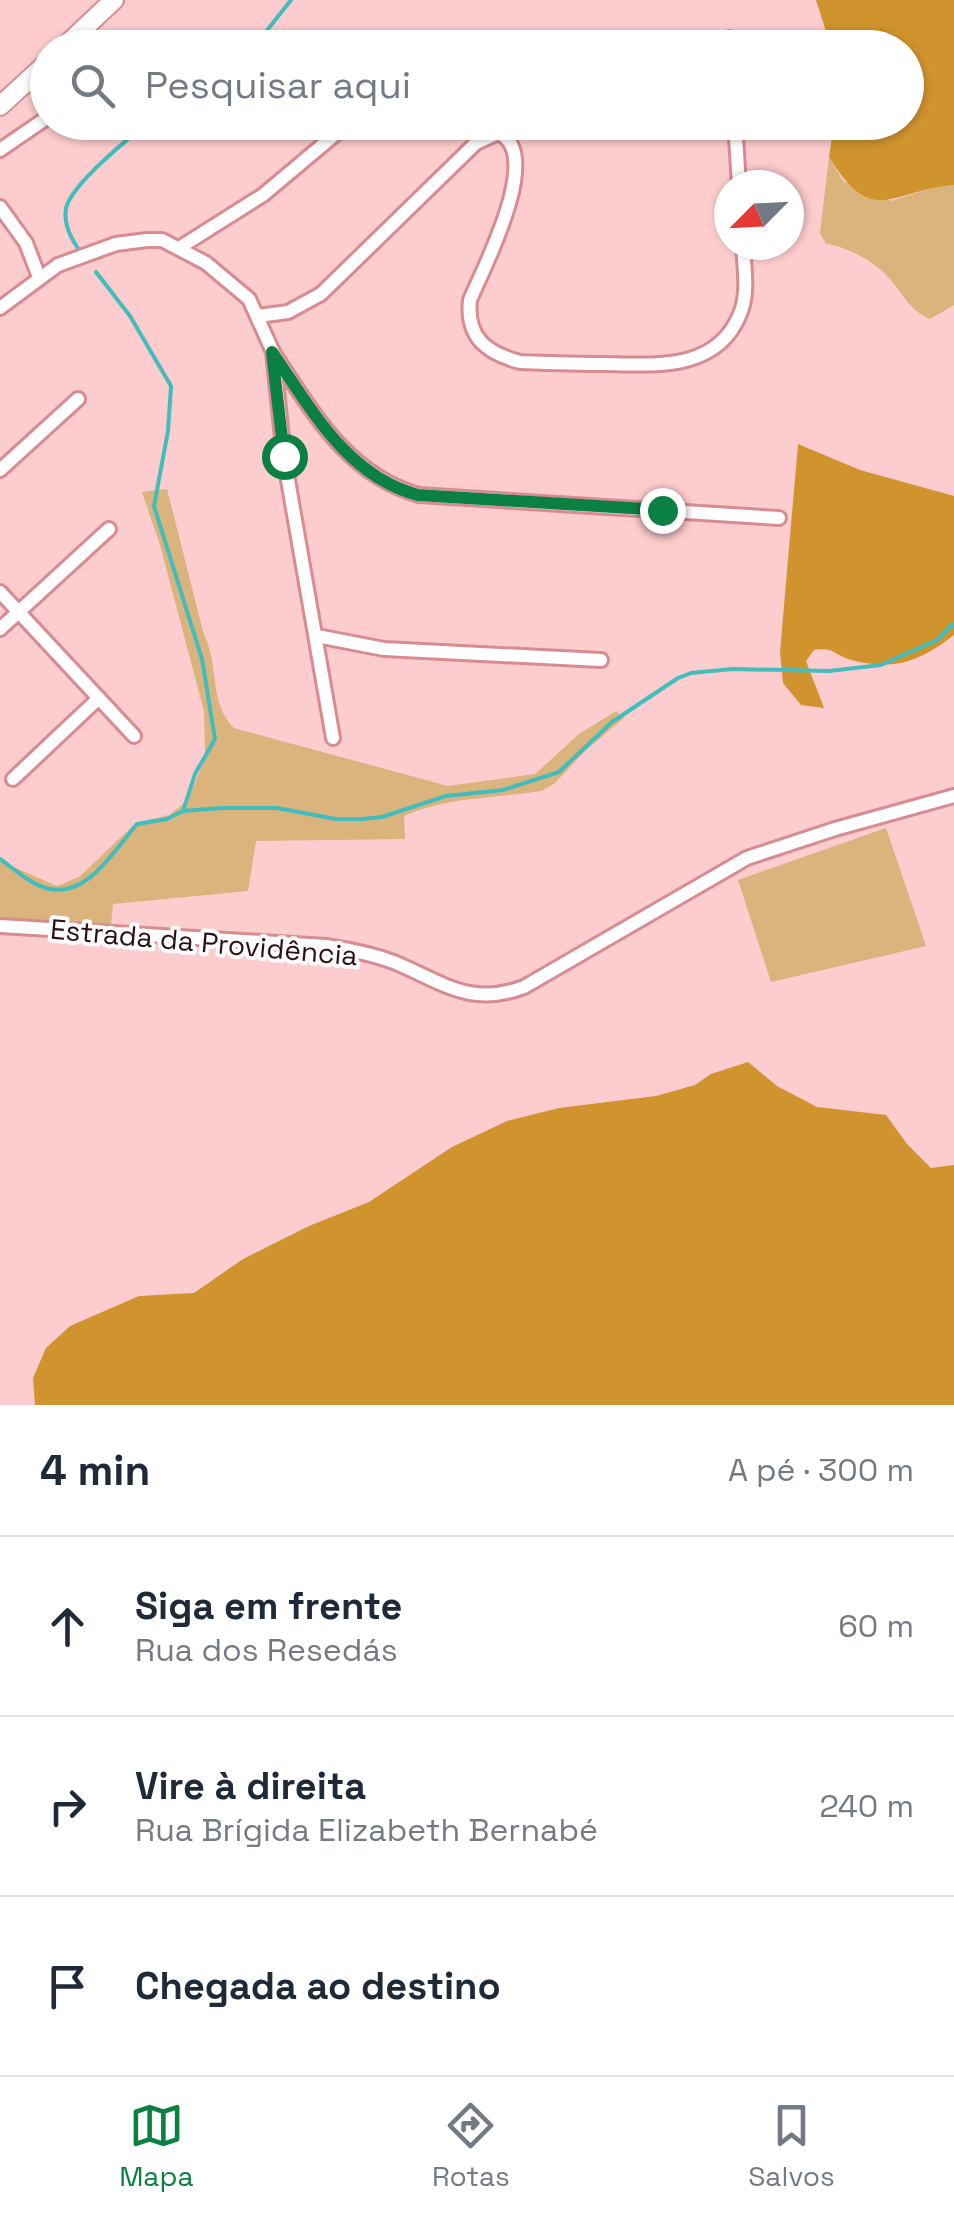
<!DOCTYPE html>
<html lang="pt">
<head>
<meta charset="utf-8">
<style>
  :root { --surface:#fff; --page:#f2f2f3; --text:#1f2937; --muted:#747a83; --line:#e0e1e3; --accent:#0b8043 }
  body { margin:0; font-family:"Space Grotesk",sans-serif; background:var(--page); color:var(--text) }
  .compass { position:absolute; left:714px; top:170px; width:90px; height:90px; border-radius:50%; background:var(--surface); box-shadow:0 2px 8px #0004; rotate:246deg }
  .stop { position:absolute; width:30px; height:30px; margin:-22px; border:8px solid #0b8043; border-radius:50%; background:#fff }
  .stop.end { background:#0b8043; border-color:#fff; box-shadow:0 2px 10px #0008 }
  .list { margin:0; padding:0; list-style:none }
  h2 { display:flex; justify-content:space-between; align-items:center; height:130px; margin:0; padding:0 40px; font-size:42px }
  h2 small { font-size:32px; font-weight:400; color:var(--muted) }
  .list li { display:grid; grid-template-columns:65px 1fr auto; gap:30px; align-items:center; box-sizing:border-box; height:180px; padding:0 40px; border-top:2px solid var(--line) }
  .list b { display:block; font-size:38px; white-space:nowrap }
  .list p { margin:0; font-size:32px; white-space:nowrap; color:var(--muted) }
  .list em { font-size:32px; font-style:normal; color:var(--muted) }
  .icon { flex:none; width:55px; height:55px; fill:none; stroke:currentColor; stroke-width:2; stroke-linecap:round; stroke-linejoin:round }
  .map { position:relative; flex:none; width:954px; height:1405px; overflow:hidden }
  .search { position:absolute; background:var(--surface); box-shadow:0 2px 8px #0004; left:30px; right:30px; top:30px; height:110px; display:flex; align-items:center; gap:25px; box-sizing:border-box; padding:0 35px; border-radius:55px; color:var(--muted); font-size:38px }
  .sheet { height:670px; background:var(--surface) }
  nav { display:flex; justify-content:space-around; align-items:center; box-sizing:border-box; height:140px; border-top:2px solid var(--line); background:var(--surface); font-size:28px; color:var(--muted) }
  nav a { display:grid; justify-items:center; gap:5px }
  nav .on { color:var(--accent) }
  .map>svg:first-child { display:block }
</style>
</head>
<body>
<div class="map">
<svg width="954" height="1405" viewBox="0 0 954 1405">
  <rect width="100%" height="100%" fill="#fdccce"/>
  <!-- green -->
  <g fill="#dab37d">
    <path d="M829,157L843,181L891,201L938,186L954,185V305L930,319C909,310 905,296 890,279C877,263 847,246 826,244L820,233Z"/>
    <path d="M167,489L204,635C220,666 208,702 234,728L448,786L535,774L579,734L616,711L624,718L586,750L554,784L541,791C492,799 450,796 404,816L405,839L256,841L248,891L113,904L110,935L0,926V861L57,886L79,877L136,823L169,815L187,801L205,759L204,711L160,545L142,492Z"/>
    <path d="M886,828L926,946L771,982L738,880Z"/>
  </g>
  <!-- forest -->
  <g fill="#d0932d">
    <path d="M816,0H954V185C891,190 873,229 829,157L834,123L906,122V48L831,47Z"/>
    <path d="M798,444L860,470L954,496V635C919,662 895,671 851,660C834,655 834,647 814,650L806,661L824,708L801,705L783,683L780,652Z"/>
    <path d="M748,1062L777,1086L817,1107L886,1115L907,1144L931,1168L954,1165V1405H35L33,1378L46,1348L70,1326L139,1296L194,1293L243,1259L309,1226L369,1202L452,1147L507,1121L559,1108L656,1096L695,1085L711,1074Z"/>
  </g>
  <g fill="none" stroke-linecap="round" stroke-linejoin="round">
    <!-- stream -->
    <g stroke="#41bdbd" stroke-width="4">
      <path d="M253,48L291,0"/>
      <path d="M81,253C72,240 63,225 66,208C72,184 130,136 151,122"/>
      <path d="M96,272L130,316L171,386L168,431L154,506L202,659L215,739L195,774L183,811"/>
      <path d="M0,859C14,869 29,883 46,888C87,900 115,849 137,824L167,819L183,811L222,808H277L336,819H362L382,817L446,796L503,790L559,772L612,722L678,678L691,673L732,669L829,671L881,665L937,640L954,623"/>
    </g>
    <defs>
      <g id="minor">
        <path d="M729,38V48"/>
        <path d="M735,122L739,185"/>
        <path d="M0,150L48,117"/>
        <path d="M0,207L26,243L39,277"/>
        <path d="M179,248L263,195L350,122"/>
        <path d="M0,308L58,265L116,244L147,240H162L206,263L249,299L273,352L284,457L333,738"/>
        <path d="M258,316L288,312L321,294L476,143L498,133C545,152 483,269 470,300C466,337 486,353 520,362C548,363 577,364 605,364C656,365 717,371 740,314C749,293 744,267 743,245"/>
        <path d="M274,354C313,412 347,475 419,495L779,518"/>
        <path d="M0,470L78,399"/>
        <path d="M0,592L134,736"/>
        <path d="M0,629L109,529"/>
        <path d="M317,636L384,649L601,660"/>
        <path d="M13,779L99,698"/>
        <path d="M0,926L326,946C350,950 373,954 396,963C443,983 471,1007 524,987L747,858L835,829L954,796"/>
      </g>
      <g id="major">
        <path d="M63,48L114,0"/>
        <path d="M0,106L48,62"/>
      </g>
    </defs>
    <!-- minor casing -->
    <use href="#minor" stroke="#d88b90" stroke-width="18"/>
    <!-- major casing -->
    <use href="#major" stroke="#d88b90" stroke-width="22"/>
    <!-- minor -->
    <use href="#minor" stroke="#fff" stroke-width="12"/>
    <!-- major -->
    <use href="#major" stroke="#fff" stroke-width="18"/>
  </g>
  <g fill="none" stroke-linecap="round" stroke-linejoin="round">
    <!-- route -->
    <path stroke="#0b8043" stroke-width="12" d="M284,456L272,352C312,410 347,476 418,495L662,510"/>
  </g>
  <g text-anchor="middle" dominant-baseline="central" stroke-width="8" stroke-linejoin="round" paint-order="stroke">
    <!-- street labels -->
    <g font-size="28" fill="#2b0f12" stroke="#fbfbfb">
      <text transform="translate(204 942) rotate(5)">Estrada da Providência</text>
    </g>
  </g>
</svg>
<svg class="compass" viewBox="-18 -18 36 36"><path d="M0-13l5 13h-10z" fill="#e53935"/><path d="M0 13l5-13h-10z" fill="#747a83"/></svg>
<div class="stop" style="left:284px;top:456px"></div>
<div class="stop end" style="left:662px;top:510px"></div>
<div class="search"><svg class="icon" aria-label="search" viewBox="0 0 24 24"><circle cx="10" cy="10" r="6"/><path d="M15 15l6 6"/></svg>Pesquisar aqui</div>
</div>
<section class="sheet">
<h2>4 min<small>A pé · 300 m</small></h2>
<ul class="list">
<li><svg class="icon" aria-label="ahead" viewBox="0 0 24 24"><path d="M12 20V5M6 11l6-6 6 6"/></svg><div><b>Siga em frente</b><p>Rua dos Resedás</p></div><em>60 m</em></li>
<li><svg class="icon" aria-label="right" viewBox="0 0 24 24"><path d="M7 20v-9h11M14 6l5 5-5 5"/></svg><div><b>Vire à direita</b><p>Rua Brígida Elizabeth Bernabé</p></div><em>240 m</em></li>
<li><svg class="icon" aria-label="arrive" viewBox="0 0 24 24"><path d="M6 21V4h12l-3 4 3 4H6"/></svg><div><b>Chegada ao destino</b></div></li>
</ul>
</section>
<nav>
<a class="on"><svg class="icon" aria-label="map" viewBox="0 0 24 24"><path d="M3 6l6-2 6 2 6-2v14l-6 2-6-2-6 2zM9 4v14M15 6v14"/></svg>Mapa</a>
<a><svg class="icon" aria-label="directions" viewBox="0 0 24 24"><path d="M12 3l9 9-9 9-9-9zM9 14v-3h6M13 9l2 2-2 2"/></svg>Rotas</a>
<a><svg class="icon" aria-label="saved" viewBox="0 0 24 24"><path d="M7 4h10v16l-5-4-5 4z"/></svg>Salvos</a>
</nav>
</body>
</html>
